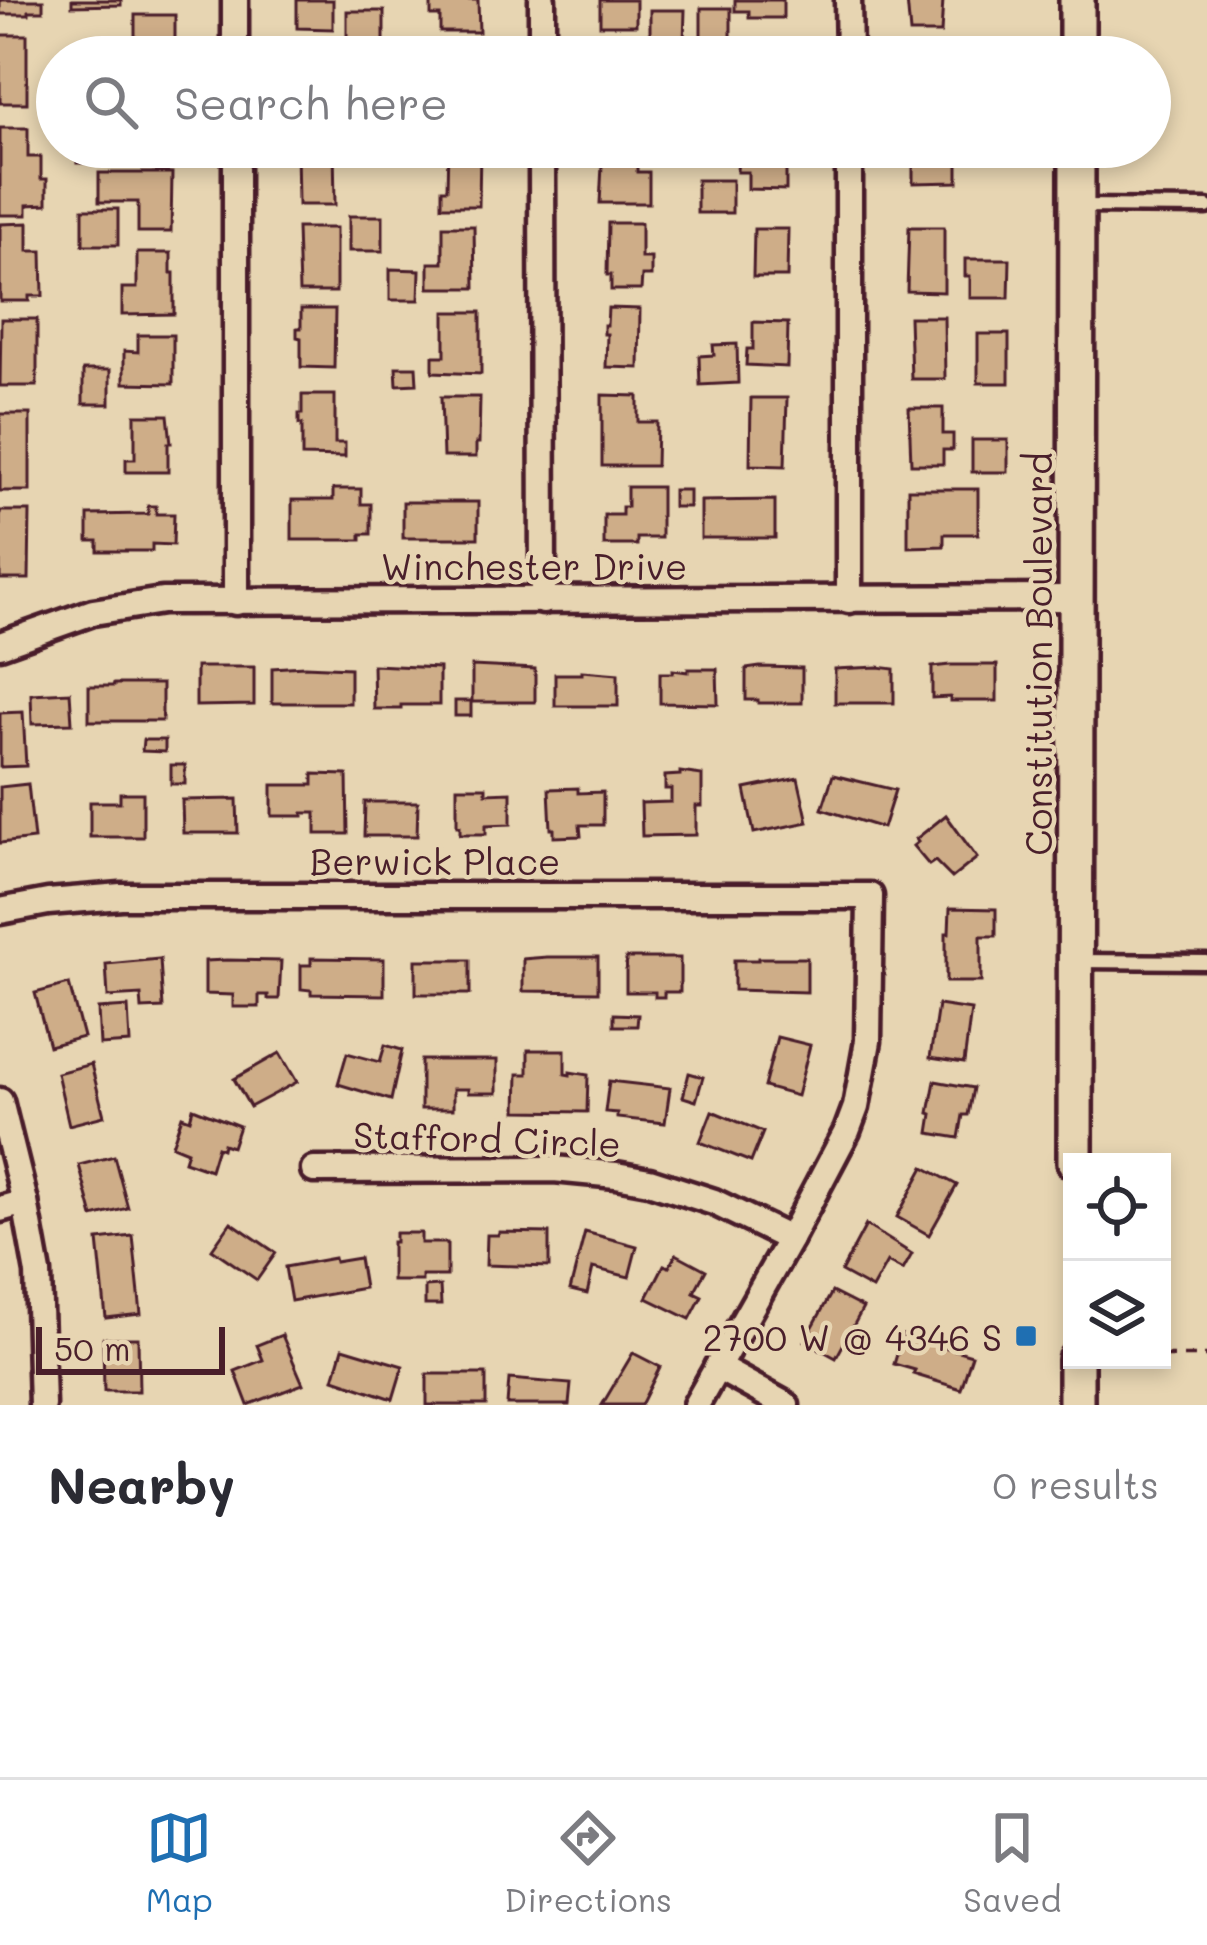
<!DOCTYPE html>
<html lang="en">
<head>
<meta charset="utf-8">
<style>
  :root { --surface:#fff; --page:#f2f2f3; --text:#2b2b33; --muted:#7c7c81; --line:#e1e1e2; --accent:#1f6fb2 }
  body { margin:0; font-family:Mali,sans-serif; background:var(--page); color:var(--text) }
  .controls { position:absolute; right:36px; bottom:36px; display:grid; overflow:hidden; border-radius:0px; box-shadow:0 6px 18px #0003 }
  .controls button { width:108px; height:108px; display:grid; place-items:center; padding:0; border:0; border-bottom:3px solid var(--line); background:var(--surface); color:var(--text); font:60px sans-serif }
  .scale { position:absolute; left:36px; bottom:30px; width:189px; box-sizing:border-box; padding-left:12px; border:6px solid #4a1f2b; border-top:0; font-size:33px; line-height:42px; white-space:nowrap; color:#4a1f2b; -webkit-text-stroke:9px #e7d5b2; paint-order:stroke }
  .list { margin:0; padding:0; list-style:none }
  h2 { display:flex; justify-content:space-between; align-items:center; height:156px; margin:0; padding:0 48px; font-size:51px }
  h2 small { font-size:39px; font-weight:400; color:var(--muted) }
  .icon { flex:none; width:66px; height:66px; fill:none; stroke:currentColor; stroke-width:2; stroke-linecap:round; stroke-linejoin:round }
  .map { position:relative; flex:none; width:1207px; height:1405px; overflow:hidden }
  .search { position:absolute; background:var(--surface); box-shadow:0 6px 18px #0003; left:36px; right:36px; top:36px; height:132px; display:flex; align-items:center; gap:30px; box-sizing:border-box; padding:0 42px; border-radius:66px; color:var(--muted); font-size:45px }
  .sheet { height:372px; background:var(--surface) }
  nav { display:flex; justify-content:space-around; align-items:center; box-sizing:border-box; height:168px; border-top:3px solid var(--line); background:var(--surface); font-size:33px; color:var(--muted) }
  nav a { display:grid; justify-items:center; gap:6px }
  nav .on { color:var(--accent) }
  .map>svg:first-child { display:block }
</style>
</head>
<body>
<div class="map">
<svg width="1207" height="1405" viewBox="0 0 1207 1405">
  <rect width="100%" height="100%" fill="#e7d5b2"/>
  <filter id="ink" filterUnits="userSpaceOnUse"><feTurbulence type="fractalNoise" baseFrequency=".00833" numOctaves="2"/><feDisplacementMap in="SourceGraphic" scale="24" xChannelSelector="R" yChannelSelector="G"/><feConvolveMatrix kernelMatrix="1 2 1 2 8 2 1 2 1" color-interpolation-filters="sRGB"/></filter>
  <g filter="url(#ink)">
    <!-- building -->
    <g fill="#cead88" stroke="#4a1f2b" stroke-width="3">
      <path d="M0,0H43V11H29V14H0Z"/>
      <path d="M72,0H121V5L72,6Z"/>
      <path d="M297,0H333V29L297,28Z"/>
      <path d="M431,0H478L479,32H440V16H431Z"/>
      <rect x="600" y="0" width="36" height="25"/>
      <path d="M735,0H783V18H749V11H735Z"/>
      <path d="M907,0H943L941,33H910Z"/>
      <rect x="701" y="8" width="30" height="30"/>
      <path d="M650,10H685L684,42L650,41Z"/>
      <rect x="347" y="11" width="37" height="33"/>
      <rect x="135" y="15" width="40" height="42"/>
      <rect x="0" y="35" width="27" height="68"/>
      <path d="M603,50L639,51V57H603Z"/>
      <rect x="295" y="52" width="56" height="5"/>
      <path d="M0,128H28V157H41V179H47V204L27,205V215H0Z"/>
      <path d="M78,147H114V163H77Z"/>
      <path d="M297,147H334L335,205H298Z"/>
      <path d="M448,147H480L479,206H442V189H447Z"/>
      <path d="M603,147H637V172H649V203H600Z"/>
      <path d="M752,147H786V190L748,189V172H737L738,154H752Z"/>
      <path d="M913,148H958V182L913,183Z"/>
      <path d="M99,173H172L171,232H138V202H99Z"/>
      <rect x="697" y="180" width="35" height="33"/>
      <rect x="83" y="209" width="35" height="36"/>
      <rect x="349" y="216" width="34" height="35"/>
      <path d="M28,223V251H42L43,296H29V301H0V224Z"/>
      <path d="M608,223H641V258H651V276H642L641,290H611V275H607Z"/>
      <path d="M443,226H474L475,288H429V263H443Z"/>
      <path d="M909,227H944V292L907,291Z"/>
      <path d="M297,228H336V292H299Z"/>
      <path d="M754,229H788L787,277H753Z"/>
      <path d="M137,253H171V273H174V314L122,315V288H137Z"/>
      <path d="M965,259H1010L1009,298H970V276H965Z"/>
      <path d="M390,269L420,270L419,300H390Z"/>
      <path d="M608,308L640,309L639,368L606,367L607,334H604V325H607Z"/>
      <path d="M301,309H335L334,368L301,367V338L297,337V328H301Z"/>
      <path d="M445,312H481V374L433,372V356H445Z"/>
      <path d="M909,317H944L945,379H911Z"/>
      <path d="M1,319H37V386H0Z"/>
      <path d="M753,322L788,323L787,367L746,365L747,349H753Z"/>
      <rect x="978" y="334" width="31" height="49"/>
      <path d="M138,335H173V384L124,383V351L138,352Z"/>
      <path d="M737,344L738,383L700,385L699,356L714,355L713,345Z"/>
      <path d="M396,367H416L417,384L397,385Z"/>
      <rect x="83" y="370" width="27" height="34"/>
      <path d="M302,395H335V443H345V457L302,456V424H299V414H302Z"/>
      <path d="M602,395L638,396V422H657L656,466H602Z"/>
      <path d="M441,397H480L479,443H476V457H443Z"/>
      <path d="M751,398H787L785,466L750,465Z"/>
      <path d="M909,408H943V434H953V450H943V464H911Z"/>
      <rect x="0" y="414" width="30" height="77"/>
      <path d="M135,415H168L171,443H168V472H126V459H135Z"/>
      <rect x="972" y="440" width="36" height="32"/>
      <path d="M627,487H661V538H637V545H604V515H622V507H627Z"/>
      <path d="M333,489H361V504H371V534H361V540H292V500H333Z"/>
      <path d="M908,489H978V534H944V546L908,547Z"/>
      <rect x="673" y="490" width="16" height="17"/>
      <path d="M775,500V538H701V501Z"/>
      <rect x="403" y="502" width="75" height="36"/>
      <path d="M148,506H156V514H174L173,545L152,544V551H98V541H88V515L148,514Z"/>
      <path d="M0,511H30L29,579H0Z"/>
      <path d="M373,665L439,668V705H401V709H374Z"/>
      <path d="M950,665H997V701H950V697L932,698V667Z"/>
      <path d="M304,666L350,668V703H272V668Z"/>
      <path d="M472,666L535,669V702H472Z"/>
      <path d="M196,667H254V705L196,706Z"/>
      <path d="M760,667L802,668V703H758V700H746V669Z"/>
      <path d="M878,667L894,669V703H835V669Z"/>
      <path d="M688,669H717L718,704L660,703V673H673V670L688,672Z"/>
      <path d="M582,671L618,674V706H555V674H582Z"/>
      <path d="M114,684H162V721H89V686H114Z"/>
      <path d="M70,692L72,723L32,724L31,694Z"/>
      <rect x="455" y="701" width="16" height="15"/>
      <path d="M23,712L26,766L0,767V713Z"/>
      <path d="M143,740H165V752L142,751Z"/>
      <rect x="171" y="765" width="14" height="19"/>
      <path d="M680,772L702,775V806H696V835L642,836L641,803L671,802V789H665V776L680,775Z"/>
      <path d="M313,774L347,775L348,834H316V813H303V816H272V785H313Z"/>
      <path d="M833,775L895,790L883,828L822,809Z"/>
      <path d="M798,778L808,822L754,833L745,789Z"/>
      <path d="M28,784L34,839L0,843V787Z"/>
      <path d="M457,787H486V793L511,792V824L486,825V834H460V826H457Z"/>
      <path d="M578,788V793L603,792V825H580L581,836L554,837V829H551L549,789Z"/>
      <path d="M120,793H143V837H90V802H120Z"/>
      <path d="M237,799L238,833H183L182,800Z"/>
      <path d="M365,802H418L417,836H364Z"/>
      <path d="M946,815L977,858L952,878L935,861L929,865L913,846L918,842L916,839Z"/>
      <path d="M950,908L996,909V936H981V982H946V933H949Z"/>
      <path d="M547,957H598V992L523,991V959Z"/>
      <path d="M311,958L384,959V995L311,994V990L301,989V965H311Z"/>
      <path d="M626,958H680V992H664V997H655V992H626Z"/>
      <path d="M758,958H807V992L734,990V960H758Z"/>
      <path d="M160,959L163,1008L142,1009L141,995L108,997L106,964Z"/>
      <path d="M227,960L281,961L279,999H268V995H259V1007H233V995L205,994V961Z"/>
      <rect x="416" y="960" width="54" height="34"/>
      <path d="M69,984L83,1037L49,1046L35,993Z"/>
      <path d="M938,1005L971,1010L964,1063L930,1058Z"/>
      <path d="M128,1007L130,1043L100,1045L98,1009Z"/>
      <path d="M614,1014L638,1015L637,1026H614Z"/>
      <path d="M777,1037L810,1045L797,1096L764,1087Z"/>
      <path d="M385,1045L402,1050L391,1100L338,1084L347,1053L380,1062Z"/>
      <path d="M528,1050H565V1074L570,1075V1072L588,1075L587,1112L517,1111L518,1074H528Z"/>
      <path d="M280,1053L297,1082L250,1107L234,1079Z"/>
      <path d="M421,1060H497V1093H468V1089H453V1109H421Z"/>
      <path d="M91,1064L104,1116L69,1125L57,1073Z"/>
      <path d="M689,1073L703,1077L696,1101L683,1097Z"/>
      <path d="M609,1081L670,1088L665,1123L617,1118V1113L605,1112Z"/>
      <path d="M935,1081L973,1088L968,1115H963L959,1138L929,1133L932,1114L929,1113Z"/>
      <path d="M193,1108L239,1126L232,1147L223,1144L222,1149L217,1147L210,1170L184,1161L187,1151L172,1145L182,1116L190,1119Z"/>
      <path d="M712,1111L763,1132L751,1162L700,1142Z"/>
      <path d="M114,1156L128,1208L93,1217L79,1165Z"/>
      <path d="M924,1167L957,1185L929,1235L897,1217Z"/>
      <path d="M231,1222L276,1253L257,1280L212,1249Z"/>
      <path d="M866,1225L912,1254L903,1270L887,1262L872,1289L841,1272Z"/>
      <path d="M499,1232L549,1233V1267L486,1265L487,1235H498Z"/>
      <path d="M585,1232L637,1246L629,1277L593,1268L587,1294L570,1290Z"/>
      <path d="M395,1233H421V1243H447V1276H422V1281H392V1242H395Z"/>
      <path d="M133,1236L141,1314L106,1318L98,1240Z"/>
      <path d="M676,1254L706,1270L694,1292L702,1296L690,1319L647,1298L664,1265L669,1267Z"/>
      <path d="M334,1258L335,1262L359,1258L364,1288L291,1301L285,1267Z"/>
      <path d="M440,1286L441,1305H425V1287Z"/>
      <path d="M832,1292L863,1308L836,1358L805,1341Z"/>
      <path d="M282,1335L303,1384L248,1405L235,1371L263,1360L257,1345Z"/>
      <path d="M903,1335L972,1355L961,1389L913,1374L915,1370L894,1364Z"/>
      <path d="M103,1338H138L139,1391H104Z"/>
      <path d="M343,1348L403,1366L393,1399L334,1379Z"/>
      <path d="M633,1353L660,1367L641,1405H602Z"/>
      <rect x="427" y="1374" width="59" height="31"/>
      <path d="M509,1379L571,1384L569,1405H507Z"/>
    </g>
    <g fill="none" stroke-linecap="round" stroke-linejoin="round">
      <defs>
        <g id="service">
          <path d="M1078,206L1207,207"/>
          <path d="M1076,961L1207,962"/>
        </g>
        <g id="minor">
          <path d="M235,0V57"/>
          <path d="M542,0V57"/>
          <path d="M848,0L849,57"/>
          <path d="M236,147V602"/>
          <path d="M542,147L543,601"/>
          <path d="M849,147V600"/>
          <path d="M0,645L93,612L162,601L1076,598"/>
          <path d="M0,911L48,902L121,896H870L868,1041L856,1107L847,1131L790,1239L696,1405"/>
          <path d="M0,1101L25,1202L38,1273L42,1405"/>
          <path d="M314,1170L554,1169L616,1175L649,1181L714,1202L790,1239"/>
          <path d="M0,1209L25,1202"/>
          <path d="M717,1367L786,1405"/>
        </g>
        <g id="secondary">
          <path d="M1077,57V0"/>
          <path d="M1075,1162L1077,147"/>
          <path d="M1076,1360V1405"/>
        </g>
      </defs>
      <!-- service casing -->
      <use href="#service" stroke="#4a1f2b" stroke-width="21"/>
      <!-- minor casing -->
      <use href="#minor" stroke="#4a1f2b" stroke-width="33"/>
      <!-- secondary casing -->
      <use href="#secondary" stroke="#4a1f2b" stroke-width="42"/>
      <!-- path -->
      <path stroke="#4a1f2b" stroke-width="4.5" stroke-dasharray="12 9" stroke-linecap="butt" d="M1162,1356H1207"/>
      <!-- service -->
      <use href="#service" stroke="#e7d5b2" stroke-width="12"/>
      <!-- minor -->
      <use href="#minor" stroke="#e7d5b2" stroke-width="24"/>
      <!-- secondary -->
      <use href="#secondary" stroke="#e7d5b2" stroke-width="33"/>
    </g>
  </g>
  <!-- markers -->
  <rect fill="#1f6fb2" stroke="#e7d5b2" stroke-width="4.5" x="1014" y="1324" width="24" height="24" rx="6"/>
  <g text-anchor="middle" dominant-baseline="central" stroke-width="9" stroke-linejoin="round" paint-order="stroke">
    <!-- street labels -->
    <g font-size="36" fill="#4a1f2b" stroke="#e7d5b2">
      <text x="534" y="565">Winchester Drive</text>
      <text transform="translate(1037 654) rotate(-90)">Constitution Boulevard</text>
      <text x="435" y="860">Berwick Place</text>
      <text transform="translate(487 1138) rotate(2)">Stafford Circle</text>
    </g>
    <!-- poi labels -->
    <g font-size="36" fill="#4a1f2b" stroke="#e7d5b2" text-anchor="end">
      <text x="1002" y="1336">2700 W @ 4346 S</text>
    </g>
  </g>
</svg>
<div class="controls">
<button><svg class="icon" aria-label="locate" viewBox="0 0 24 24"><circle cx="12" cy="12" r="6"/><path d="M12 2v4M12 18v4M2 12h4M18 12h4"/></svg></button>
<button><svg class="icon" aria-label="layers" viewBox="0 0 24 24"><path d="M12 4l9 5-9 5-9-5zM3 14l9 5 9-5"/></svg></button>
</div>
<div class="scale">50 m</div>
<div class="search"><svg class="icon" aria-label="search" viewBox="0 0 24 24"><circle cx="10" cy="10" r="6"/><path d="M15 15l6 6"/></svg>Search here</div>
</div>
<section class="sheet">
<h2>Nearby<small>0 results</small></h2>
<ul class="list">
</ul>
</section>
<nav>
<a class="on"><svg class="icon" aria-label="map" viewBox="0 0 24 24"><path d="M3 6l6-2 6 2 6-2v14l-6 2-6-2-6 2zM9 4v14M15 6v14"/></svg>Map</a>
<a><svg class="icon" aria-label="directions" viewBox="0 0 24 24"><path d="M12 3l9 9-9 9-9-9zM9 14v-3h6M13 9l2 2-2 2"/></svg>Directions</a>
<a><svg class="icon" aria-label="saved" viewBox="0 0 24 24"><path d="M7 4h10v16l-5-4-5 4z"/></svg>Saved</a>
</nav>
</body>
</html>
